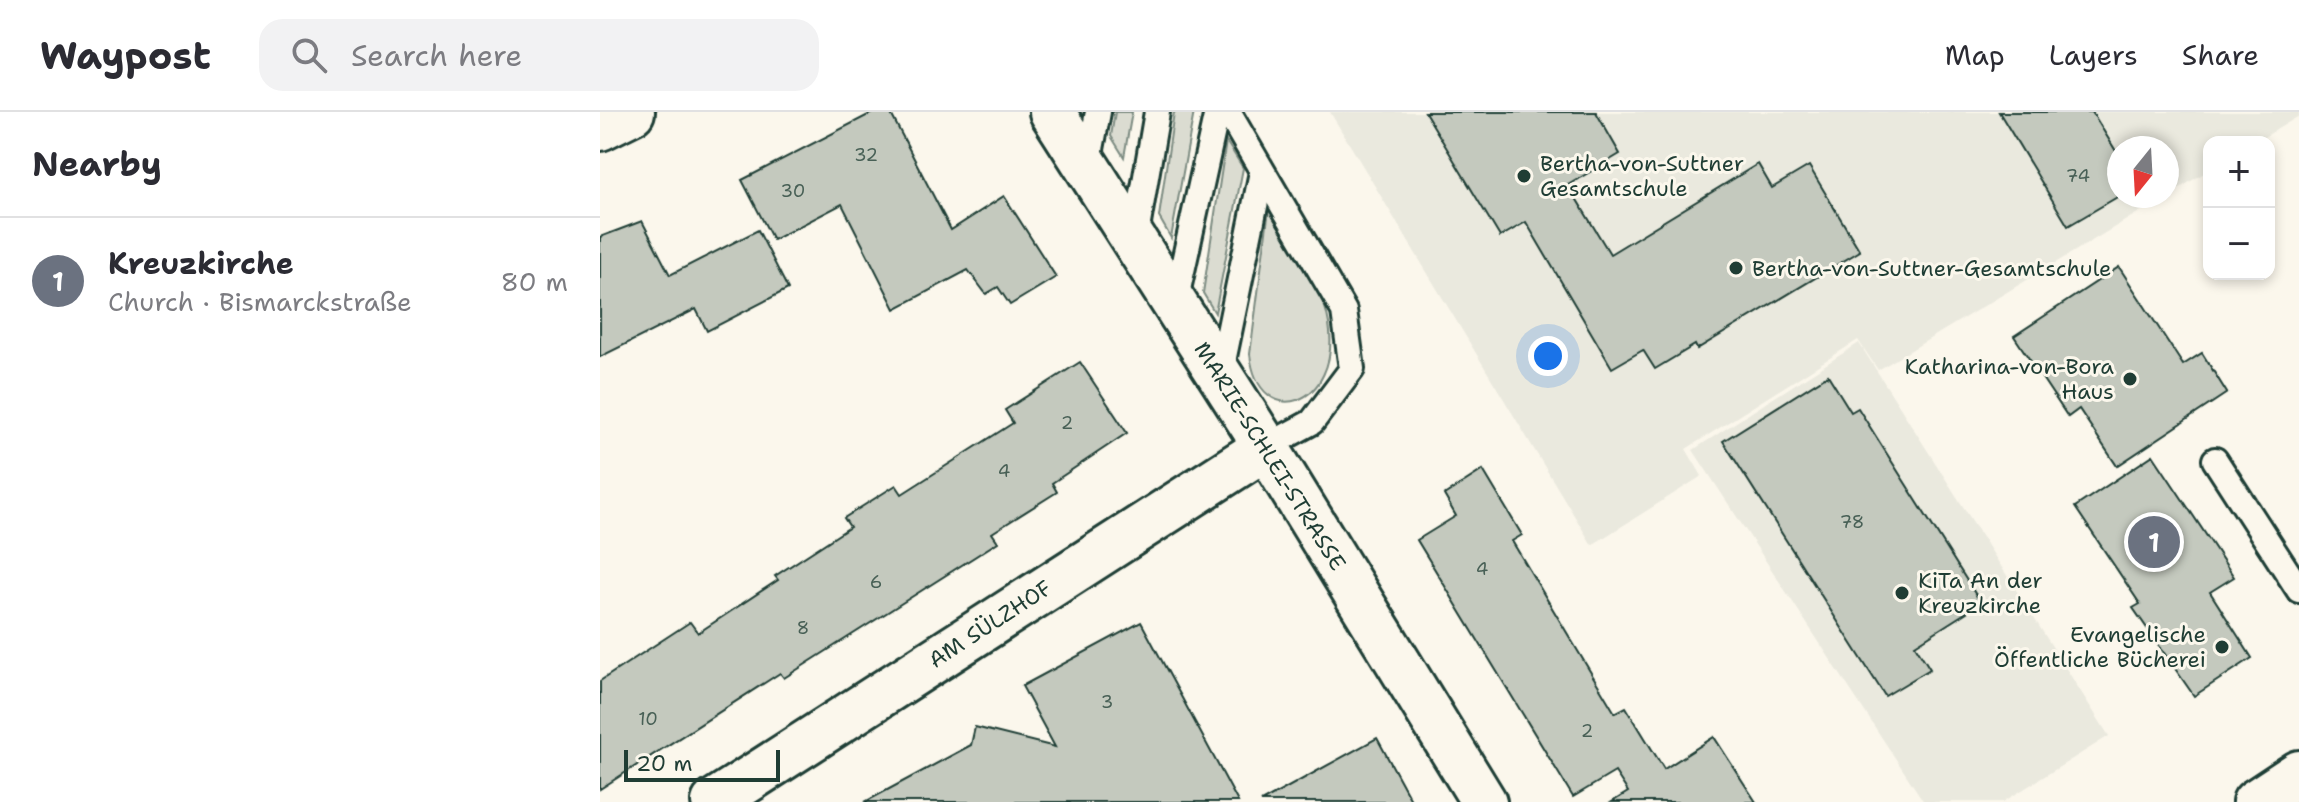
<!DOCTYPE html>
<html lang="en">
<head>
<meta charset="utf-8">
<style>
  :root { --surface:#fff; --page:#f2f2f3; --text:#2b2b33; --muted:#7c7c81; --line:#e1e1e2; --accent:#1a73e8 }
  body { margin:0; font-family:"Shantell Sans",sans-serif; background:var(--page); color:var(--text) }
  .controls { position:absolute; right:24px; top:24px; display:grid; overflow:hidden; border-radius:16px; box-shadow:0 4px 12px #0003 }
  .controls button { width:72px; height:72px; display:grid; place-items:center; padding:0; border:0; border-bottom:2px solid var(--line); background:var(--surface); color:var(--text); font:40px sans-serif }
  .compass { position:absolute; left:1507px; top:24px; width:72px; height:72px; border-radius:50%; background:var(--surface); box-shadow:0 4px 12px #0003; rotate:198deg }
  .scale { position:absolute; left:24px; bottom:20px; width:156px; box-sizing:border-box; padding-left:8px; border:4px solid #1f3d34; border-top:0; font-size:22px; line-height:28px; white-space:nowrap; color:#1f3d34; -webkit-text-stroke:6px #fbf7ec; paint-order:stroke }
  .you { position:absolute; left:948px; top:244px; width:28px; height:28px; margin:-20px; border:6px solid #fff; border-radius:50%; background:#1a73e8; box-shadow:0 0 0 12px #1a73e833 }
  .badge { display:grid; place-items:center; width:52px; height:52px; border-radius:50%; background:var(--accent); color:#fff; font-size:26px; font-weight:700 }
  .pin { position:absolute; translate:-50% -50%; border:4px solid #fff; box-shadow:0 2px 8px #0006 }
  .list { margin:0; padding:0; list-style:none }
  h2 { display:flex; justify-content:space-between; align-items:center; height:104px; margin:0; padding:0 32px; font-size:34px }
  h2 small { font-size:26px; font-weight:400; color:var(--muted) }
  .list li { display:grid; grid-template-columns:52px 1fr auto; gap:24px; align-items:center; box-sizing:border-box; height:128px; padding:0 32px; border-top:2px solid var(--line) }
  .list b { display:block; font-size:30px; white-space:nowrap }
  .list p { margin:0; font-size:26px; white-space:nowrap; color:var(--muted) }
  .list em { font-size:26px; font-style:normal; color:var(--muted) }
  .icon { flex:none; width:44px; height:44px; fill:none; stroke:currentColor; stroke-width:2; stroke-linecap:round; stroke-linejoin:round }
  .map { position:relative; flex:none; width:1699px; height:690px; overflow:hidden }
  header { display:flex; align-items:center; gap:48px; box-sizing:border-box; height:112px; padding:0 40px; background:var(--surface); border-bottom:2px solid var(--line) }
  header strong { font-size:38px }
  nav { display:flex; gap:44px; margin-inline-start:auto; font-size:28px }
  .search { width:560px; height:72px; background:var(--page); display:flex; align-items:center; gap:20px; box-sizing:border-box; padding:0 28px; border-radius:24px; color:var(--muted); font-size:30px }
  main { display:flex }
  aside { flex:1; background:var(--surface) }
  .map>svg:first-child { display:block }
</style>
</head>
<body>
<header>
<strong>Waypost</strong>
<div class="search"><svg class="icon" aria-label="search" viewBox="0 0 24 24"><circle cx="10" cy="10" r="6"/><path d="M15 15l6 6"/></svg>Search here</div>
<nav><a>Map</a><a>Layers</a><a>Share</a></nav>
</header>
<main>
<aside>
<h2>Nearby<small></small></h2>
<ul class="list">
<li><span class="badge" style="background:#6b7280">1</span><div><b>Kreuzkirche</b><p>Church · Bismarckstraße</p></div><em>80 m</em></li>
</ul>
</aside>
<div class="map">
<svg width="1699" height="690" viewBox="0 0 1699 690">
  <rect width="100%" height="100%" fill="#fbf7ec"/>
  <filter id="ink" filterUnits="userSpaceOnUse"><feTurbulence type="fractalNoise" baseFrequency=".0125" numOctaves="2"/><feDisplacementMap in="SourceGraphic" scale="16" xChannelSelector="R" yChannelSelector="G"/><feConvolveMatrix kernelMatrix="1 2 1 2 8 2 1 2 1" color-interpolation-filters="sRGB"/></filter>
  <g filter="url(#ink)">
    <!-- built -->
    <g fill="#eae9de">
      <path d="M730,0H1699V4L1656,30H1609V58L1567,84V36H1519V84H1566L1278,258L1258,228L1086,337L1102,364L992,433Z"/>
      <path d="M1259,231L1509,624L1403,690H1324L1093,338Z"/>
    </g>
    <!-- green -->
    <g fill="#dbdcd1" stroke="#7d8c82" stroke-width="2">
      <path d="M515,0H532L524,45L511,24Z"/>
      <path d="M574,0H594L571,126L559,105Z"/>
      <path d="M626,29L643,56L615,201L603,181Z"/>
      <path d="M669,97C690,132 723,171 729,212C742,294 659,322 650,242Z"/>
    </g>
    <!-- building -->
    <g fill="#c4c9be" stroke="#1f3d34" stroke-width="2">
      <path d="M274,0H290L351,118L404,84L456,165L410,193L398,175L386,182L368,158L295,197L242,92L173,128L142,68Z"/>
      <path d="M825,0H996L1020,42L968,73L1010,142L1158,52L1172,76L1209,54L1260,139L1097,237L1095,233L1055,257L1043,238L1012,256L926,110L900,125Z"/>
      <path d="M1399,0H1492L1519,44V84L1468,114Z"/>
      <path d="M42,109L70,163L158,118L188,177L107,219L96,197L0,245V125Z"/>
      <path d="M1519,155L1583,253L1602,241L1627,281L1517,354L1479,297L1468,305L1414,224Z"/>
      <path d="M480,250L527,321L452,371L457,380L392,421L398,430L184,566L180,561L0,677V569L90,510L98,521L178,468L175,464L250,415L244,406L296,373L302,382L413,311L405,298Z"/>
      <path d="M1228,263L1251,300L1258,296L1381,491L1315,533L1330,557L1285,584L1123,329Z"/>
      <path d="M1553,343L1634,465L1610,480L1652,546L1594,584L1533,496L1540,492L1475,395Z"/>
      <path d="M883,358L922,423L912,429L1015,601L1026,595L1064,657L1114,625L1156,690H1012L1028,680L1015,660L973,685L817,428L856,404L844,383Z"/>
      <path d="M541,510L638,690H265L371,633L375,615L455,635L422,574Z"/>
      <path d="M777,626L812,690H661Z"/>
    </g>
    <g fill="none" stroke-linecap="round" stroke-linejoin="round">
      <defs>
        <g id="service">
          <path d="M628,0L744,199L752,257L712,310L666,335"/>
          <path d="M488,53L498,0"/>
          <path d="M535,129L557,0"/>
          <path d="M575,191L617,0"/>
          <path d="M620,264L662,60"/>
          <path d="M1615,348L1699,478"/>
        </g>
        <g id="minor">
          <path d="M452,0L666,335L884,690"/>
          <path d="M0,16L32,0"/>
          <path d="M114,690L666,335"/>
        </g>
        <path id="tertiary" d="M1655,690L1699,661"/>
      </defs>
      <!-- service casing -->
      <use href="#service" stroke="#1f3d34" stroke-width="30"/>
      <!-- minor casing -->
      <use href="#minor" stroke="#1f3d34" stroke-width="50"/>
      <!-- tertiary casing -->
      <use href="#tertiary" stroke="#1f3d34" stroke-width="50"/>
      <!-- service -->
      <use href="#service" stroke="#fbf7ec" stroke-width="24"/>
      <!-- minor -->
      <use href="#minor" stroke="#fbf7ec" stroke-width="44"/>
      <!-- tertiary -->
      <use href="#tertiary" stroke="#fbf7ec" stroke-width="44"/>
    </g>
  </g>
  <!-- markers -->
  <g fill="#1f3d34" stroke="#fbf7ec" stroke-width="3">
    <circle cx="924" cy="64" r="8"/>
    <circle cx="1136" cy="156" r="8"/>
    <circle cx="1530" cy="267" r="8"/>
    <circle cx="1302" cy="481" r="8"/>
    <circle cx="1622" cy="535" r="8"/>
  </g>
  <g text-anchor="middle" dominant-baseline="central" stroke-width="6" stroke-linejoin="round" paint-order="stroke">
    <!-- number labels -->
    <g font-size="18" fill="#486056">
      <text x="266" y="43">32</text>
      <text x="1478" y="64">74</text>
      <text x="193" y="79">30</text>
      <text x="467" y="311">2</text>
      <text x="404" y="359">4</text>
      <text x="1252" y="410">78</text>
      <text x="882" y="457">4</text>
      <text x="276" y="470">6</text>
      <text x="203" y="516">8</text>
      <text x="507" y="590">3</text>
      <text x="48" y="607">10</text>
      <text x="987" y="619">2</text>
    </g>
    <!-- poi labels -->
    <g font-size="22" fill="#1f3d34" stroke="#fbf7ec" text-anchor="start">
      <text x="940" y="51">Bertha-von-Suttner<tspan x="940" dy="25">Gesamtschule</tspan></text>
      <text x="1152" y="156">Bertha-von-Suttner-Gesamtschule</text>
      <text x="1514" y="254" text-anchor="end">Katharina-von-Bora<tspan x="1514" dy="25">Haus</tspan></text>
      <text x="1318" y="468">KiTa An der<tspan x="1318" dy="25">Kreuzkirche</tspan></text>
      <text x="1606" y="522" text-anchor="end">Evangelische<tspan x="1606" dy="25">Öffentliche Bücherei</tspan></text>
    </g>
    <!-- street labels -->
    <g font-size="22" fill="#1f3d34" stroke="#fbf7ec">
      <text transform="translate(670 344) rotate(58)">MARIE-SCHLEI-STRASSE</text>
      <text transform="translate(390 512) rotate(-33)">AM SÜLZHOF</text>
    </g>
  </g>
</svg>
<div class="controls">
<button>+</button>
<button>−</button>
</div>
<svg class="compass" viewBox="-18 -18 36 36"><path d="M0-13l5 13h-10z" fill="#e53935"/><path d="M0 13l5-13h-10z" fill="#7c7c81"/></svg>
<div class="scale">20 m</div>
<div class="you"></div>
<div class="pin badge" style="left:1554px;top:430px;background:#6b7280">1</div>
</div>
</main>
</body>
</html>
